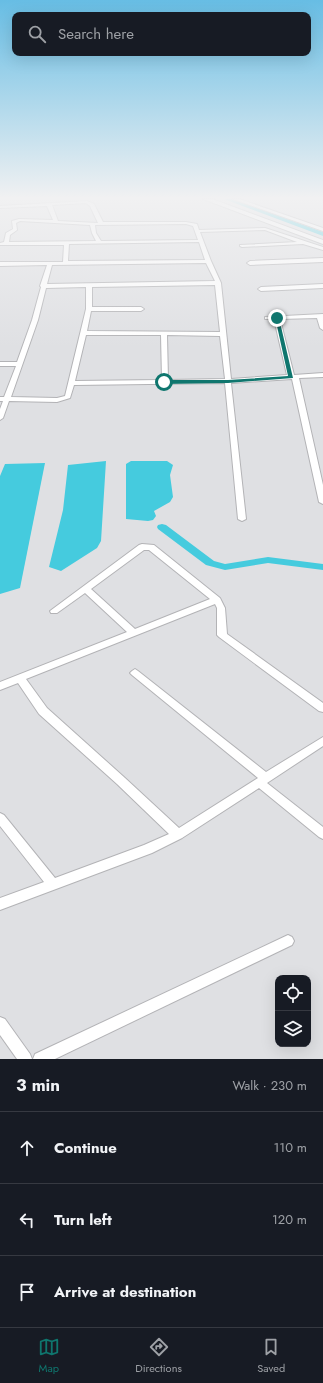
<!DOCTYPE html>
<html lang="en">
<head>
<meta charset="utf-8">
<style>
  :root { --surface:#171b24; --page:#242831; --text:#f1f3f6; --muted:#9ea1a6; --line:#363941; --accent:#0f766e }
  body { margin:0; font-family:Jost,sans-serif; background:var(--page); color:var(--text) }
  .controls { position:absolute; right:12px; bottom:12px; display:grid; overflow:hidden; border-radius:8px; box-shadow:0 4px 16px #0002 }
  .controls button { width:36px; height:36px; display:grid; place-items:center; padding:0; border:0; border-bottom:1px solid var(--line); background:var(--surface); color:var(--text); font:20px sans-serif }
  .stop { position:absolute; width:12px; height:12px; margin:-9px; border:3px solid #0f766e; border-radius:50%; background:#fff }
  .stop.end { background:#0f766e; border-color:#fff; box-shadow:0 1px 4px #0008 }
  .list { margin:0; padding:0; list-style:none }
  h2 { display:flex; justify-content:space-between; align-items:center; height:52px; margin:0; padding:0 16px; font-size:17px }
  h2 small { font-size:13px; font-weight:400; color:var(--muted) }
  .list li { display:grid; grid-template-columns:26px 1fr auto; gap:12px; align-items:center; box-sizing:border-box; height:72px; padding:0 16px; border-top:1px solid var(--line) }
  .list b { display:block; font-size:15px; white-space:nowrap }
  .list em { font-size:13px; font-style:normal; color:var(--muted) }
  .icon { flex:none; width:22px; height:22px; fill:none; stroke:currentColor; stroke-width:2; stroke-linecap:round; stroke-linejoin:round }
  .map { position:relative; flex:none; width:323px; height:1059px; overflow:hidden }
  .search { position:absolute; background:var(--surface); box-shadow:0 4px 16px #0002; left:12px; right:12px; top:12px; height:44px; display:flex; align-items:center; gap:10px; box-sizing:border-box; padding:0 14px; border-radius:8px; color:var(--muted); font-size:15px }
  .sheet { height:268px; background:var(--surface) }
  nav { display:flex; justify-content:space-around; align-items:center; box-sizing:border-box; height:56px; border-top:1px solid var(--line); background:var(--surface); font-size:11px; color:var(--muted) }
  nav a { display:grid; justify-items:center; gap:2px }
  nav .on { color:var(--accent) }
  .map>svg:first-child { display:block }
</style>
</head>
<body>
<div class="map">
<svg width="323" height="1059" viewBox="0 0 323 1059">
  <rect width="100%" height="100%" fill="#dfe0e3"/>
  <!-- water -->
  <g fill="#45cbde">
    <path d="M106,461L101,541L97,548L61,571L49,567L63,510L68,465Z"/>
    <path d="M131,461H167L173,465L170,475L173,497L170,502L154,511L156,516L153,520L148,521L126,519V464Z"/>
    <path d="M45,463L20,588L0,594V476L5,464Z"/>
  </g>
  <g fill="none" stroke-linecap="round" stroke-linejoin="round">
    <!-- canal -->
    <g fill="#45cbde" fill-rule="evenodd">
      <path d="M224,199H232L323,232V236Z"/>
      <path d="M162,524L166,525L214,561L225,564L268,557L323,564V570L268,563L225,570L206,565L158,529L157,527L158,525Z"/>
    </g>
    <defs>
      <g id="minor">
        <path d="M233,199H239L323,228V231Z"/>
        <path d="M87,201L94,204L103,222H186L197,224L199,230L265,228L323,247V250L303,244L242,247L240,246V245L297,242L265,230L200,232L211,261L221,283L231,379L287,375L274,319H265V317L323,314V330L320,328L317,318L280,319L294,375L323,373V377L299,378L323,485V504L319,502L292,379L231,383L246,519L242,521L238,519L225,383L74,385L70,398L57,402L9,401L3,418L0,420V409L3,401H0V397H4L16,366H0V362H17L32,320L41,287L40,286L47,265L0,266V262H63L64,245H0V243L4,242L6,233L13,229L12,221L19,219L53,220L47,206L0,208V206ZM86,203L90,206L98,223L58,221L52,205ZM20,221L90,225L92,233L96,241L9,242L10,235L17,230L16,223ZM186,224L193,226L198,240L101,241L96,233L95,225ZM199,242L205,260L68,261L69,244ZM206,263L215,281L47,284L52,265ZM215,285L220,332L87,331L91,311H141L144,309L141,307H92V287ZM86,287V309L65,396L57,398L11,397L38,320L46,288ZM86,335H161L162,380L75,381ZM167,335L220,336L225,379L168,380Z"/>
        <path d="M323,258V262L250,265L247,263L250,261Z"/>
        <path d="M323,284V288L261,291L258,289L261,287Z"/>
        <path d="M142,544L154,545L220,598L225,608L227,634L323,703V712L319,711L219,637L217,635V608L215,604L26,679L47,708L125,778L179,828L258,778L132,675L130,673L132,671L135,669L138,671L266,772L323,737V746L267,783L323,827V839L319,837L259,788L182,838L152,853L0,910V898L44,882L0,826V813L4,815L55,878L144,845L169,834L117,784L39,714L18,683L0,690V682L127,632L85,593L57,613H51L50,611L139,545ZM144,550H149L210,599L135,629L91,589Z"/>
        <path d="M288,935L292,937L294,941L292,945L55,1059H33L35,1054Z"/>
        <path d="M0,1017L5,1019L30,1054L32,1059H17L0,1035Z"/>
      </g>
      <path id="secondary" d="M203,199H212L323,240V244Z"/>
    </defs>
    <!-- minor casing -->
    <use href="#minor" stroke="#b3b3b6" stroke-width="2"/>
    <!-- secondary casing -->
    <use href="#secondary" stroke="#b3b3b6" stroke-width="2"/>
    <!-- minor -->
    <use href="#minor" fill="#fff" fill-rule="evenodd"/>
    <!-- secondary -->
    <use href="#secondary" fill="#fff" fill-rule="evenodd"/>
  </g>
  <!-- sky -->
  <linearGradient id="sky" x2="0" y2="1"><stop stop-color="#67bde4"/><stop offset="0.57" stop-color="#f1f1f2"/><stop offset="1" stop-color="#f1f1f2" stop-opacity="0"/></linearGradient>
  <rect width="323" height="347" fill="url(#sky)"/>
  <!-- route -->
  <path fill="#0f766e" d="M275,317L279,318L293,378L228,383L164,384L162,382L164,380H228L288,376Z"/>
</svg>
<div class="controls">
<button><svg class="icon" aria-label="locate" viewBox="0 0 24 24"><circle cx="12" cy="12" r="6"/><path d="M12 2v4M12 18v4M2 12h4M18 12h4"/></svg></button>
<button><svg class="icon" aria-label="layers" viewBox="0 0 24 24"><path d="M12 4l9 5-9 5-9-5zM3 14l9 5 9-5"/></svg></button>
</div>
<div class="stop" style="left:164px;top:382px"></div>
<div class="stop end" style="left:277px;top:318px"></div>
<div class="search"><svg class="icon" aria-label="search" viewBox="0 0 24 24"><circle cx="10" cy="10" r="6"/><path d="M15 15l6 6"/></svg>Search here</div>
</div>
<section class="sheet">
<h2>3 min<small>Walk · 230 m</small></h2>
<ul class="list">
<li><svg class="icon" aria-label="ahead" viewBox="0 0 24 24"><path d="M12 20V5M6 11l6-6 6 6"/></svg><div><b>Continue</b></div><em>110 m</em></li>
<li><svg class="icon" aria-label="left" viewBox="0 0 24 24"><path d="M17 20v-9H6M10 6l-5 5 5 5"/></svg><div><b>Turn left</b></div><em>120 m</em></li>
<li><svg class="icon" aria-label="arrive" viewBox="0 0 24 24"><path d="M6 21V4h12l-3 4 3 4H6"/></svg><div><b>Arrive at destination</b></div></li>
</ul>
</section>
<nav>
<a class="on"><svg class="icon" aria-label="map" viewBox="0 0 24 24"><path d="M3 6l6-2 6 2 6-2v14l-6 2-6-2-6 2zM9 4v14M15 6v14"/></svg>Map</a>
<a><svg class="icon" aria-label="directions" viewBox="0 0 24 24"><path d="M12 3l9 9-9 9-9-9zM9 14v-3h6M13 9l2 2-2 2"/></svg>Directions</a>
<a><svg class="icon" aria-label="saved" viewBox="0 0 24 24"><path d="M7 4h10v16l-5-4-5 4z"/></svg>Saved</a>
</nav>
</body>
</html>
